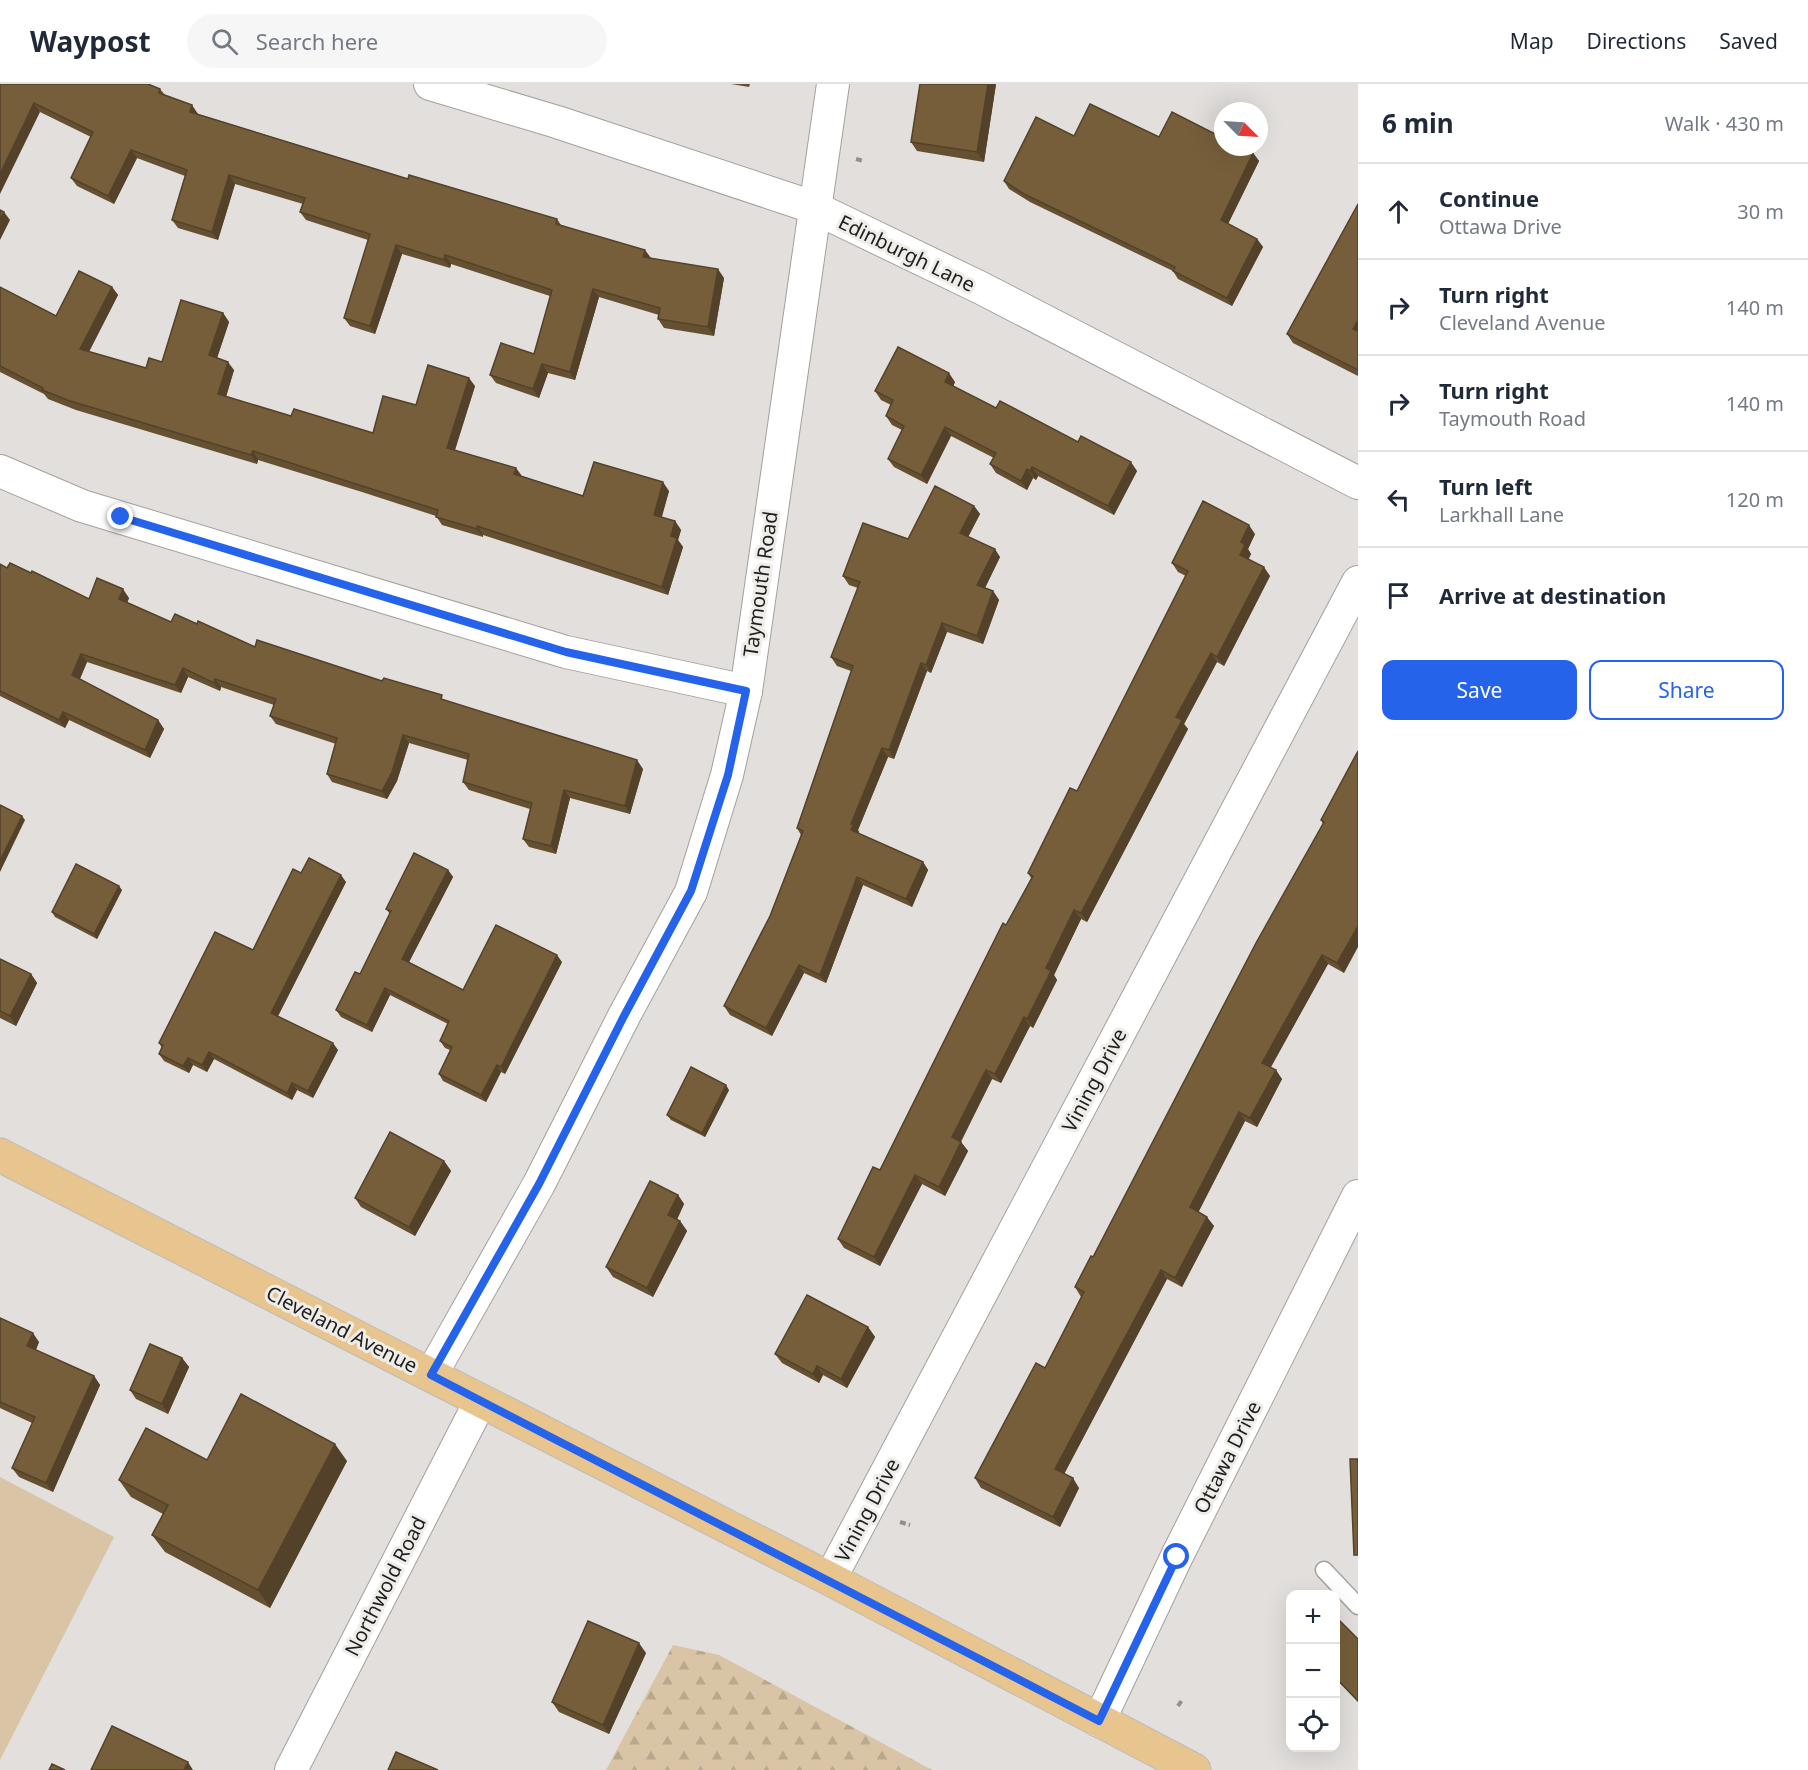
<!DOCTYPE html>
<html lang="en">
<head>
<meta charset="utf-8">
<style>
  :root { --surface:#fff; --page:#f6f6f7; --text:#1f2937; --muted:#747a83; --line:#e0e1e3; --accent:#2563eb }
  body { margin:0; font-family:"Noto Sans",sans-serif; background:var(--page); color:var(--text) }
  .controls { position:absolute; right:18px; bottom:18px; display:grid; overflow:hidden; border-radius:12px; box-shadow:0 6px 24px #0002 }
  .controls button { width:54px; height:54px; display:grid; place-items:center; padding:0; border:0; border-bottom:2px solid var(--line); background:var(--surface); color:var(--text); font:30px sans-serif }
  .compass { position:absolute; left:1214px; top:18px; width:54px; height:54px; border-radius:50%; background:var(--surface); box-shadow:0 6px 24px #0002; rotate:114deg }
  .stop { position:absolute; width:18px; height:18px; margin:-14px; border:4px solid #2563eb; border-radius:50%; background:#fff }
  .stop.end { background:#2563eb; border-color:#fff; box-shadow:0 2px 6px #0008 }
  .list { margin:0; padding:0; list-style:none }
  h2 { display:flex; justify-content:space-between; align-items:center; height:78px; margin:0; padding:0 24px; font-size:26px }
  h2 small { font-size:20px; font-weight:400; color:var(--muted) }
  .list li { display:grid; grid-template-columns:39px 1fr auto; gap:18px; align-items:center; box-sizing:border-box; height:96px; padding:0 24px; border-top:2px solid var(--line) }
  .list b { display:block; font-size:22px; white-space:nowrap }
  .list p { margin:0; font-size:20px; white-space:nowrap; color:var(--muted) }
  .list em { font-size:20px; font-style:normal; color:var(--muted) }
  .actions { display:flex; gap:12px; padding:18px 24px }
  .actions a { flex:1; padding:14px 0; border:2px solid var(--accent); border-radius:12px; text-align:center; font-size:21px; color:var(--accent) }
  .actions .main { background:var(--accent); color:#fff }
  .icon { flex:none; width:33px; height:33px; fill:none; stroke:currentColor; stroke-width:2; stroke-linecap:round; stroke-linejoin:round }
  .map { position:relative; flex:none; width:1358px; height:1686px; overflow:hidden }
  header { display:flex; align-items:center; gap:36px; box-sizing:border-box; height:84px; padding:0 30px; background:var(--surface); border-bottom:2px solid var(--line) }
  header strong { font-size:28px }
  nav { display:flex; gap:33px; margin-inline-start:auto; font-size:21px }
  .search { width:420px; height:54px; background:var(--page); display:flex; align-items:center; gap:15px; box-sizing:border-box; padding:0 21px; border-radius:33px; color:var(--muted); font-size:22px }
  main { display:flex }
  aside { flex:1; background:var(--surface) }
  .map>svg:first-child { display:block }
</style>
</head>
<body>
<header>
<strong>Waypost</strong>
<div class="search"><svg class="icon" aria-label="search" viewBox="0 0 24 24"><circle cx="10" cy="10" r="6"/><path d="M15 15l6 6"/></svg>Search here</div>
<nav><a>Map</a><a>Directions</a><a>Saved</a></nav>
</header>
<main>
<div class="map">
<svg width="1358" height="1686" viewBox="0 0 1358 1686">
  <defs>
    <pattern id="forest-firs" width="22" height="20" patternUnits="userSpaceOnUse" patternTransform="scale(1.5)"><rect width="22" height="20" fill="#d9c4a6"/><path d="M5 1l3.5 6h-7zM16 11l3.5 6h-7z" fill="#baa88e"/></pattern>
  </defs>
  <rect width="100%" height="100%" fill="#e2dfdc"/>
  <!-- grass -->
  <path fill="#d9c4a6" d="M0,1393L114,1453L0,1676Z"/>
  <!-- forest -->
  <path fill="url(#forest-firs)" d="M673,1561L719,1571L932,1686H606Z"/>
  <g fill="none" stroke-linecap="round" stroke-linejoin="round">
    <defs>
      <path id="lane" d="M1324,1486L1358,1522"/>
      <g id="street">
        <path d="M430,0L557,38L813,123L981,204L1358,399"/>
        <path d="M0,387L82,422L566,568L746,607"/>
        <path d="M431,1291L539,1100L624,932L691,808L727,691L746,607L833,0"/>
        <path d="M830,1495L1358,498"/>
        <path d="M1099,1637L1177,1472L1358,1112"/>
        <path d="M291,1686L480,1318"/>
      </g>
      <path id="primary" d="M0,1071L830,1495L1194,1686"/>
    </defs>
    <!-- lane casing -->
    <use href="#lane" stroke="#a3a19e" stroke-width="19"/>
    <!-- street casing -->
    <use href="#street" stroke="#a3a19e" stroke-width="34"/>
    <!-- primary casing -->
    <use href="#primary" stroke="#bcbcbb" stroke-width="35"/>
    <!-- path -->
    <g stroke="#91908d" stroke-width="4" stroke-dasharray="6 3" stroke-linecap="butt">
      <path d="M856,75L864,77"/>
      <path d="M900,1438L910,1441"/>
      <path d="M1178,1622L1182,1616"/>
    </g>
    <!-- lane -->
    <use href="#lane" stroke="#fff" stroke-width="16"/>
    <!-- street -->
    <use href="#street" stroke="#fff" stroke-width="32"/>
    <!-- primary -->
    <use href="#primary" stroke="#e8c58e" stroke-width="33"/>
  </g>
  <!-- wall -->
  <g fill="#655132">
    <path d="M0,0L160,5L165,11L198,30L408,95L557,135L561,141L651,174L724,194L714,252L664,244L658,235L659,231L599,213L575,296L548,289L539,314L496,299L490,291L534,270L550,212L451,180L450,184L402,170L375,250L350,242L344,234L368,156L306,136L300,128L303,120L235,100L218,156L178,144L172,136L185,92L137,74L114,120L77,102L71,94L91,53L40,28Z"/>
    <path d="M731,0H750L749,3Z"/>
    <path d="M996,0L984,78L917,67L911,58Z"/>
    <path d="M1159,53L1253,69L1259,77L1228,140L1257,155L1263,163L1232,222L1178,195L1173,187L1030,118L1009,105L1004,97Z"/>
    <path d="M1358,120V292L1293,259L1287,250Z"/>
    <path d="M0,203L56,232L112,203L118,211L89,268L146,284L162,278L223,229L229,238L217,274L234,286L226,313L291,332L373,349L416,321L475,302L455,366L522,392L583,412L669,407L661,434L675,437L681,446L678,456L683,463L668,511L483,451V453L442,441L436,432L362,408L258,376L257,380L76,326L48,315L44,310L0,288Z"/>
    <path d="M955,298L953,302L996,324L1078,358L1137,387L1114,431L1038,392L1036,396L1033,394L1027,406L996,389L990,380L994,374L951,352L927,400L894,383L888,375L902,346L892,341L886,332L891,321L881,316L875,307Z"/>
    <path d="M974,422L980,430L968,453L1000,473L985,504L993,507L999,516L983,560L947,548L931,589L927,587L894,675L888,673L858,746L859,748V750L923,778L928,786L912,823L863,801L826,899L804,889L772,952L730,931L724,922L770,832L801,751L797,744L851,587L837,582L831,573L858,504L849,501L843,492L908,455Z"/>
    <path d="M1255,450L1248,465L1251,470L1248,476L1270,492L1224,582L1217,578L1184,640L1188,645L1087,838L1081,835L1054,891L1057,896L1033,944L1030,942L1001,999L992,995L961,1058L968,1067L945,1112L922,1100L880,1182L844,1164L838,1155L880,1086L1031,794L1028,789L1077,707L1186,492L1178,488L1172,479Z"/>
    <path d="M0,480L7,484L31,489L89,515L129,514L127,519L171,538L197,540L255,563L382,597L446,617L643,685L630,730L570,714L556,770L529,763L523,755L530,725L469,706L463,698L468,676L409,659L397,697L387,715L332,698L327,690L336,660L276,640L270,632L274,621L221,603L220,607L188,593L181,609L87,578L80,595L158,636L164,645L150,674L69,636L65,644L0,612Z"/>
    <path d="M1358,667L1344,889L1328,880L1271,983L1282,995L1257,1043L1245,1037L1198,1128L1214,1142L1182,1203L1167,1195L1064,1390L1079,1404L1060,1443L981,1404L975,1394L1045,1284L1081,1213L1075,1203L1093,1173L1323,740L1321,736Z"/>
    <path d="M448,786L453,793L409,878L463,906L562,878L505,990L501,988L486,1018L443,997L439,990L450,966L445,964L440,957L448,940L390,911L372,948L341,933L336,926L360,890L390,830L386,825Z"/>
    <path d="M301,789L346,798L278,932L338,966L313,1014L297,1006L292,1016L214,975L207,988L193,981L189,989L164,977L159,970L162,964L159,959L253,866Z"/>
    <path d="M122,806L97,855L55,833L52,828Z"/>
    <path d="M0,875L31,890L37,899L16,942L0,934Z"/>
    <path d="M729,1006L705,1053L671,1036L667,1031Z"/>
    <path d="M444,1077L451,1087L415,1152L361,1123L355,1114Z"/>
    <path d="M678,1111L684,1120L677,1136L680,1137L687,1147L653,1213L613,1193L606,1183Z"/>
    <path d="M0,1234L39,1258L36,1266L94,1292L100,1301L53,1408L19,1393L12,1384L32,1339L0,1324Z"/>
    <path d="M868,1243L875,1253L847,1304L823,1291L819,1299L782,1279L775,1270Z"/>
    <path d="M182,1274L189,1283L168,1330L136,1315L130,1306Z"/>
    <path d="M207,1376L347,1377L270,1524L165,1468L152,1451L163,1430L131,1413L119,1396Z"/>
    <path d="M1335,1532L1358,1555V1618L1335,1594Z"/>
    <path d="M646,1569L609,1650L559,1628L552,1618Z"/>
  </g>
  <!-- shaded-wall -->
  <g fill="#534229">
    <path d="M988,0H996L984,78L977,68Z"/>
    <path d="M34,19L40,28L0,110V90Z"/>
    <path d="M192,21L198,30L196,36L190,28Z"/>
    <path d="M131,66L137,74L114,120L108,112Z"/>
    <path d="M1253,69L1259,77L1226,144L1221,136Z"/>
    <path d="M229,91L235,100L218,156L212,148Z"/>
    <path d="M4,128L10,136L0,156V136Z"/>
    <path d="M1257,155L1263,163L1232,222L1227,214Z"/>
    <path d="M396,161L402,170L375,250L370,242Z"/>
    <path d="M645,166L651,174L643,173Z"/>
    <path d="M445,171L451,180L450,184L444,176Z"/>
    <path d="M718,185L724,194L714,252L708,243Z"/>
    <path d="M112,203L118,211L86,273L80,265Z"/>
    <path d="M593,205L599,213L575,296L570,288Z"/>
    <path d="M223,229L229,238L215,280L209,271Z"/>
    <path d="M1358,236V251L1353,245Z"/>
    <path d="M228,278L234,286L224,319L218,310Z"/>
    <path d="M542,280L548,289L539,314L533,305Z"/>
    <path d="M949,289L955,298L951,307L945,298Z"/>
    <path d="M469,294L475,302L453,372L447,364Z"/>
    <path d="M945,343L951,352L927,400L921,391Z"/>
    <path d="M253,367L258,376L257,380L251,371Z"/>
    <path d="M1131,378L1137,387L1114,431L1108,422Z"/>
    <path d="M1032,383L1038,392L1036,396L1030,387Z"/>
    <path d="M516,384L522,392L514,390Z"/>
    <path d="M1027,385L1033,394L1027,406L1021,397Z"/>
    <path d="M663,398L669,407L660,440L654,431Z"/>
    <path d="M974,422L980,430L966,457L960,449Z"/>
    <path d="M675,437L681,446L678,456L683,463L668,511L662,503L671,452Z"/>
    <path d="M1249,441L1255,450L1248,465L1251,470L1246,480L1240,471L1241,458Z"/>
    <path d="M477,442L483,451V453L477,445Z"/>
    <path d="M995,465L1000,473L982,510L977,501Z"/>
    <path d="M1264,483L1270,492L1224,582L1217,573Z"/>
    <path d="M123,505L129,514L125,524L119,515Z"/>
    <path d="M993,507L999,516L983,560L977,552Z"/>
    <path d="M942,539L947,548L931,589L926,581Z"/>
    <path d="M1211,569L1217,578L1184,640L1188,645L1087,838L1081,829L1176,633Z"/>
    <path d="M81,570L87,578L78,599L72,591Z"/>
    <path d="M921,579L927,587L894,675L889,666Z"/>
    <path d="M183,584L188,593L181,609L175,601Z"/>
    <path d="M215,595L221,603L220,607L214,599Z"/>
    <path d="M63,628L69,636L65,644L59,636Z"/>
    <path d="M158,636L164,645L150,674L145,666Z"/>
    <path d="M403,651L409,659L397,697L387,715L382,707Z"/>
    <path d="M882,664L888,673L858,746L859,748L857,755L851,746V740Z"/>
    <path d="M637,676L643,685L630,730L625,722Z"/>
    <path d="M564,706L570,714L556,770L551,762Z"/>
    <path d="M22,732L25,736L0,788V777Z"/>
    <path d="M923,778L928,786L912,823L906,815Z"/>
    <path d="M448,786L453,793L407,882L402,875Z"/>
    <path d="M341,791L346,798L276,936L271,929Z"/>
    <path d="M857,793L863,801L826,899L820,891Z"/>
    <path d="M119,802L122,806L97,855L94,850Z"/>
    <path d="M1074,826L1081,835L1054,891L1057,896L1033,944L1027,935L1046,884Z"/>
    <path d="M1358,842V863L1344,889L1337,879Z"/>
    <path d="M557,871L562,878L505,990L501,983Z"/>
    <path d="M1322,871L1328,880L1268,988L1262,979Z"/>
    <path d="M799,881L804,889L772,952L766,944Z"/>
    <path d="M31,890L37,899L16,942L10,932Z"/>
    <path d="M385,904L390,911L372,948L367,941Z"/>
    <path d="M1024,933L1030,942L1001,999L995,990Z"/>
    <path d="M333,959L338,966L313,1014L308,1007Z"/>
    <path d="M209,968L214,975L207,988L202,981Z"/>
    <path d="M188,974L193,981L189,989L183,982Z"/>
    <path d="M497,981L501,988L486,1018L481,1011Z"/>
    <path d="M986,986L992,995L958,1062L952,1053Z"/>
    <path d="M1276,986L1282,995L1257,1043L1250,1034Z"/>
    <path d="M292,999L297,1006L292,1016L287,1009Z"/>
    <path d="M726,1001L729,1006L705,1053L702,1049Z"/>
    <path d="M1239,1028L1245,1037L1196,1133L1190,1123Z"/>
    <path d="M961,1058L968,1067L945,1112L939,1103Z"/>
    <path d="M444,1077L451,1087L415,1152L409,1143Z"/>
    <path d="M915,1091L922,1100L880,1182L874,1173Z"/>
    <path d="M678,1111L684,1120L674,1141L668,1131Z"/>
    <path d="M1207,1133L1214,1142L1182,1203L1175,1194Z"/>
    <path d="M680,1137L687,1147L653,1213L647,1204Z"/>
    <path d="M1161,1186L1167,1195L1062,1394L1055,1385Z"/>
    <path d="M868,1243L875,1253L847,1304L841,1295Z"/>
    <path d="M33,1249L39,1258L33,1271L27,1262Z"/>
    <path d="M182,1274L189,1283L168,1330L162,1320Z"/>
    <path d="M817,1282L823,1291L819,1299L813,1290Z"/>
    <path d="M94,1292L100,1301L53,1408L46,1399Z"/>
    <path d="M335,1360L347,1377L270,1524L258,1506Z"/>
    <path d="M1073,1394L1079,1404L1060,1443L1053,1433Z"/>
    <path d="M639,1559L646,1569L609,1650L603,1641Z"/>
    <path d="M188,1678L193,1686H184Z"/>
  </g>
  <!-- building -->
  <g fill="#765e3a" stroke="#534229" stroke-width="1.5">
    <path d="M0,0H148L160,5L159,9L192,21L190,28L408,95L409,91L557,135L556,140L645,166L643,173L718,185L708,243L658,235L660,224L593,205L570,288L542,280L533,305L490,291L501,259L534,270L552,206L445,171L444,176L396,161L370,242L344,234L370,150L300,128L305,114L229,91L212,148L172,136L187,86L131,66L108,112L71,94L93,48L34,19L0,90Z"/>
    <path d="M920,0H988L977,68L911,58Z"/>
    <path d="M1090,20L1159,53L1172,28L1223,54V63H1241L1253,69L1221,136L1257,155L1227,214L1173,187L1175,183L1024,110L1004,97L1036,33L1074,52Z"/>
    <path d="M1358,120V236L1353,245L1358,247V286L1287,250Z"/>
    <path d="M0,126L4,128L0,136Z"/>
    <path d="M79,187L112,203L80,265L146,284L149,274L162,278L181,216L223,229L209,271L228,278L218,310L291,332L294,325L373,349L383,312L416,321L428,281L469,294L447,364L516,384L514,390L583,412L594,378L663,398L654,431L675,437L671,452L677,454L662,503L477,442V445L436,433L438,426L356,400L253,367L251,371L70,317L42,306L43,304L0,282V203L56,232Z"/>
    <path d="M898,263L949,289L945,298L996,324L1000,317L1078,358L1081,352L1131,378L1108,422L1032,383L1030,387L1027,385L1021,397L990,380L996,369L945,343L921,391L888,375L904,342L886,332L893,316L875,307Z"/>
    <path d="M935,402L974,422L960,449L995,465L977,501L993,507L977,552L942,539L926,581L921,579L889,666L882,664L851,740H854L851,746L923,778L906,815L857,793L820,891L799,881L766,944L724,922L770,832L803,747L797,744L853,582L831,573L860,498L843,492L863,439L908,455Z"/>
    <path d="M1203,417L1249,441L1241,458L1245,461L1240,471L1264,483L1217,573L1211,569L1176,633L1182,636L1081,829L1074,826L1046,884L1051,887L1027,935L1024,933L995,990L986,986L952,1053L961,1058L939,1103L915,1091L874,1173L838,1155L873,1083L880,1086L1003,839L1006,841L1033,792L1028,789L1070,704L1077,707L1188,487L1172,479Z"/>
    <path d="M10,479L31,489L32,487L89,515L97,494L123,505L119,515L171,538L175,530L197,540L198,537L255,563L257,556L382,597L384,594L442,611L441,615L637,676L625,722L564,706L551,762L523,755L532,719L463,698L469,670L403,651L392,688L382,707L327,690L337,654L270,632L276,615L215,595L214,599L183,584L175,601L81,570L72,591L158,636L145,666L63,628L59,636L0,607V480L7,484Z"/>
    <path d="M1358,667V842L1337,879L1322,871L1262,979L1276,986L1250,1034L1239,1028L1190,1123L1207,1133L1175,1194L1161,1186L1055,1385L1073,1394L1053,1433L975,1394L1036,1279L1045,1284L1084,1208L1075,1203L1091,1172L1093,1173L1256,859L1324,738L1321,736Z"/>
    <path d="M0,721L22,732L0,777Z"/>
    <path d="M414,769L448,786L402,875L463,906L496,841L557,871L501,983L497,981L481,1011L439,990L452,963L440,957L449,937L385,904L367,941L336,926L355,888L360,890L391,827L386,825Z"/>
    <path d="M309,774L341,791L271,929L333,959L308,1007L292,999L287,1009L209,968L202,981L188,974L183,982L159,970L163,961L159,959L215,848L253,866L293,785L301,789Z"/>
    <path d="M76,780L119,802L94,850L52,828Z"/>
    <path d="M0,875L31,890L10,932L0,927Z"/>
    <path d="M691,983L726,1001L702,1049L667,1031Z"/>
    <path d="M390,1048L444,1077L409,1143L355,1114Z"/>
    <path d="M650,1097L678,1111L668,1131L680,1137L647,1204L606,1183Z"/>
    <path d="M807,1211L868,1243L841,1295L817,1282L813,1290L775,1270Z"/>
    <path d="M0,1234L33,1249L27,1262L94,1292L46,1399L12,1384L35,1333L0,1318Z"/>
    <path d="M150,1260L182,1274L162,1320L130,1306Z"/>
    <path d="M241,1310L335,1360L258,1506L152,1451L168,1421L119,1396L146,1344L207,1376Z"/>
    <path d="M1350,1375H1358V1471H1354Z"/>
    <path d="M1335,1532L1358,1555V1617L1335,1593Z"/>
    <path d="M588,1537L639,1559L603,1641L552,1618Z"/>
    <path d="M112,1642L188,1678L184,1686H91Z"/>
    <path d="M396,1668L438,1686H388Z"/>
    <path d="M52,1680L65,1686H49Z"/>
  </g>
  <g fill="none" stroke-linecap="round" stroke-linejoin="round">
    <!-- route -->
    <path stroke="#2563eb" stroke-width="8" d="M121,433L566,568L746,607L728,691L691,807L624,932L539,1100L431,1291L1099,1637L1177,1473"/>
  </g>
  <g text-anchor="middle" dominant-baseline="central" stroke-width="6" stroke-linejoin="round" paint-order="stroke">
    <!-- street labels -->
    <g font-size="20" fill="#1e1e1c" stroke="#efede9">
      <text transform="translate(907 169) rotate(26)">Edinburgh Lane</text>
      <text transform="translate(760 500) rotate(-82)">Taymouth Road</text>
      <text transform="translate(1094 996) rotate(-62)">Vining Drive</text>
      <text transform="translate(342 1245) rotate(27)">Cleveland Avenue</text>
      <text transform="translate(1227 1373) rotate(-63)">Ottawa Drive</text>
      <text transform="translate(867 1426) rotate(-62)">Vining Drive</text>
      <text transform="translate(385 1502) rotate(-63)">Northwold Road</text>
    </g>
  </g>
</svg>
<div class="controls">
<button>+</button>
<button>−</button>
<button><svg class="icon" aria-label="locate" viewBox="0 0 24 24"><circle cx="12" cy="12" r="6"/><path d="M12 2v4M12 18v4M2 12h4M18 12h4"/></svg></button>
</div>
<svg class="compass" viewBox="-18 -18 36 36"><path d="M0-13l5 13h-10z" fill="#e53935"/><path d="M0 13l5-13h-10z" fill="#747a83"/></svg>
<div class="stop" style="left:1177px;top:1473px"></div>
<div class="stop end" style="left:121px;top:433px"></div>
</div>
<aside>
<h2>6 min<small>Walk · 430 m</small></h2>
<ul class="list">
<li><svg class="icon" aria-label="ahead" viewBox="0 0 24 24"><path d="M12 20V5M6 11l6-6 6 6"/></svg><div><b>Continue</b><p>Ottawa Drive</p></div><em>30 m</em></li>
<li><svg class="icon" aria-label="right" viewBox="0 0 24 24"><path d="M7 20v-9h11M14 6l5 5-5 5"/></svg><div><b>Turn right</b><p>Cleveland Avenue</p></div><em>140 m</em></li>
<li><svg class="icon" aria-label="right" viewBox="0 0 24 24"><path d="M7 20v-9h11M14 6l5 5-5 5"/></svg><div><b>Turn right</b><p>Taymouth Road</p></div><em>140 m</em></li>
<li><svg class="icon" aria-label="left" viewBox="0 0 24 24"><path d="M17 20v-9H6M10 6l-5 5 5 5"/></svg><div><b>Turn left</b><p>Larkhall Lane</p></div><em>120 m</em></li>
<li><svg class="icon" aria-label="arrive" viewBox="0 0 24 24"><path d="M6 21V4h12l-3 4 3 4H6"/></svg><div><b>Arrive at destination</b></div></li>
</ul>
<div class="actions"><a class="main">Save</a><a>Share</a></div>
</aside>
</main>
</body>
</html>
